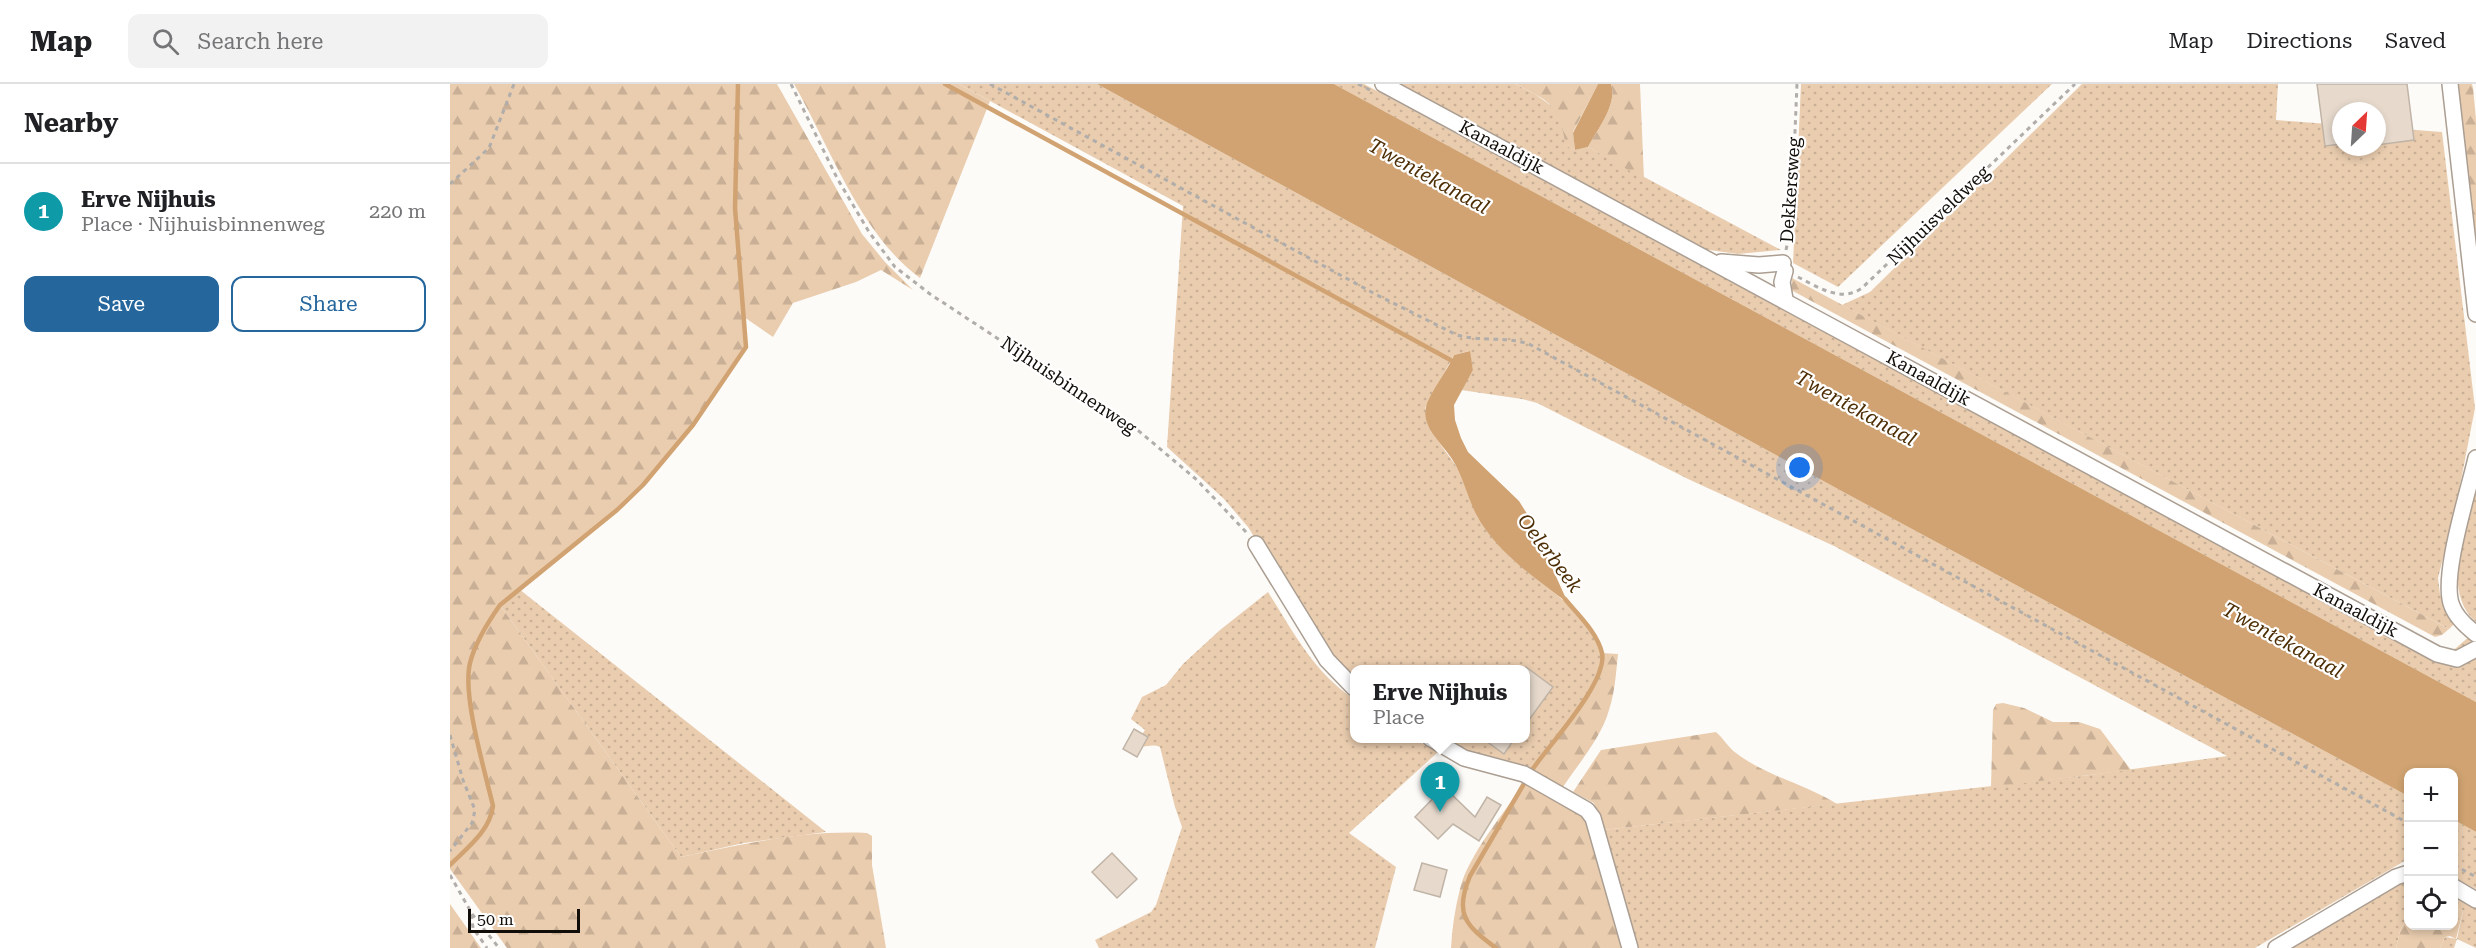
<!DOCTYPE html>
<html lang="en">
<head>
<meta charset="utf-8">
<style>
  :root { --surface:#fff; --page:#f2f2f2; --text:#202124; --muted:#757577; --line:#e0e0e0; --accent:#25669c }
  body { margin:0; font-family:"Roboto Serif",serif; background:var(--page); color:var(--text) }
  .controls { position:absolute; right:18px; bottom:18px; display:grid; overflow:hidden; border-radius:12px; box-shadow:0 3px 9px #0003 }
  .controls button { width:54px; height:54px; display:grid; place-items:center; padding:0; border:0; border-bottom:2px solid var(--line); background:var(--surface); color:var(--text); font:30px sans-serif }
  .compass { position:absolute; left:1882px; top:18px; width:54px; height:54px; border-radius:50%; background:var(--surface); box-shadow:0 3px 9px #0003; rotate:25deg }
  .scale { position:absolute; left:18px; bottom:15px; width:112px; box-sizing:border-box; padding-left:6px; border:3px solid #110d09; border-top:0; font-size:16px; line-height:21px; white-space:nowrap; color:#110d09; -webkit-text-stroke:4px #fff; paint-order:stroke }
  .you { position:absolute; left:1350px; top:384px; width:21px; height:21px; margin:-15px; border:4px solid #fff; border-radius:50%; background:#1a73e8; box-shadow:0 0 0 9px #1a73e833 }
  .badge { display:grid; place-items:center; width:39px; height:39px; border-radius:50%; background:var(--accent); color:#fff; font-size:20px; font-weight:700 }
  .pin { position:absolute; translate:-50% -50px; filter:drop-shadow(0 2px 3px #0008) }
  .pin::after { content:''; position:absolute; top:32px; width:21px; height:18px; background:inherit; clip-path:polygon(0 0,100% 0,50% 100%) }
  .popup { position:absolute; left:900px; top:581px; width:180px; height:78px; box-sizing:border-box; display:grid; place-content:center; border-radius:12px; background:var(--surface); filter:drop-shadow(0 2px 4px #0005); font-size:20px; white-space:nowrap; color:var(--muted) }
  .popup b { font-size:22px; color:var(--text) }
  .popup::after { content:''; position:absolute; left:50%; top:100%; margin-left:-12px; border:12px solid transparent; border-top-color:var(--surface) }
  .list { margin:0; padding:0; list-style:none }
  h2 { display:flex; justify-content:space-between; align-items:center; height:78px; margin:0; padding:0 24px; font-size:26px }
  h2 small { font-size:20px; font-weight:400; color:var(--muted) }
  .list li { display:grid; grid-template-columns:39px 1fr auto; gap:18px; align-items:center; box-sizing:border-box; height:96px; padding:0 24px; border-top:2px solid var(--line) }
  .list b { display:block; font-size:22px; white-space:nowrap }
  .list p { margin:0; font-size:20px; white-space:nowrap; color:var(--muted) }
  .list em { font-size:20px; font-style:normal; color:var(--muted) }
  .actions { display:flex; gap:12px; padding:18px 24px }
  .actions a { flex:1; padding:14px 0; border:2px solid var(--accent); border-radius:12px; text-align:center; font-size:21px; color:var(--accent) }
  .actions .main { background:var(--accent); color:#fff }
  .icon { flex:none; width:33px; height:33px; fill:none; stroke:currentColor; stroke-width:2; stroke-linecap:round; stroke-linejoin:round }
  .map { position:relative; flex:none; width:2026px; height:864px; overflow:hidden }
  header { display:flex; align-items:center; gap:36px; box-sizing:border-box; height:84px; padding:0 30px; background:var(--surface); border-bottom:2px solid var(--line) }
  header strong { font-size:28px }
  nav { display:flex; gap:33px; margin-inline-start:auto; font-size:21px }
  .search { width:420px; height:54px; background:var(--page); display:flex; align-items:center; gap:15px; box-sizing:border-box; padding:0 21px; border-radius:12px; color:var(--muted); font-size:22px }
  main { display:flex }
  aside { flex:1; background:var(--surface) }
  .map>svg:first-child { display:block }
</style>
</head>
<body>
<header>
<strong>Map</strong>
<div class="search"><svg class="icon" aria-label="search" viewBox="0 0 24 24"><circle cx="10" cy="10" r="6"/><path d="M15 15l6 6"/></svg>Search here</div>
<nav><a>Map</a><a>Directions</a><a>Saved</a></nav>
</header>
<main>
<aside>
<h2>Nearby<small></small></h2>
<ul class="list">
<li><span class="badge" style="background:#0f9aa8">1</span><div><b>Erve Nijhuis</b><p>Place · Nijhuisbinnenweg</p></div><em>220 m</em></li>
</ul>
<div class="actions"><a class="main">Save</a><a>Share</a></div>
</aside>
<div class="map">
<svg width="2026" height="864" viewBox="0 0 2026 864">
  <defs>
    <pattern id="grass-dots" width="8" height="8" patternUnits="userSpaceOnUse" patternTransform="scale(1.5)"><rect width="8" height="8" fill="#eacdaf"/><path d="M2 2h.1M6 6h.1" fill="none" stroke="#c8af95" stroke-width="1.8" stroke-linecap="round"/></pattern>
    <pattern id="forest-firs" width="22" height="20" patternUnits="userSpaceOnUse" patternTransform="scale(1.5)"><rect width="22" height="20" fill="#eacdaf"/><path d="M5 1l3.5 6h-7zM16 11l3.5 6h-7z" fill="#c8af95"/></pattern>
  </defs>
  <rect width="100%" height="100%" fill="#fdfbf8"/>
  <!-- grass -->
  <g fill="url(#grass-dots)">
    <path d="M509,0H647L1397,410L1958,712V775L1805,864H1185L1153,746L1640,691L1777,672L1384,462L1238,395L1087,319L1072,315L1011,306L1023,286L1019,267L1004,271L975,324C978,333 980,346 986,354C993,365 1002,375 1009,387C1024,416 1034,447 1057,470C1082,495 1158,539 1152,580C1148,607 1099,661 1082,686C1070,680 1059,679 1046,676C1027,672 1010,664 993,655L1076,654V586H904V598L877,569L798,443L774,415L717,363L733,122Z"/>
    <path d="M884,0H914L1334,226L1355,233L1995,570L2006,564L2021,551L2026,554V618Z"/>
    <path d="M950,0H1065L1085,10L1107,26L1112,36L1117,62L1125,66L1138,63L1331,166L1288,170L1252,165Z"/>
    <path d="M1351,0H1602L1388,203L1343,179Z"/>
    <path d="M1632,0H1828L1826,36L1891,41V63H1927V43L1992,48L2025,324L2005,427L1988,494L1990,510L2004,540L1999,545L1392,221L1420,208Z"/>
    <path d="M2026,394V538C1989,507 2017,434 2026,394Z"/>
    <path d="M69,505L376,748L294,759L231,773L50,521Z"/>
    <path d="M818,508C845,550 862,586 904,615V654L964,655L988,668L899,749L946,783L925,864H649L645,856L701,828L706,821L732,743L725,723L710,663C701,659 693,665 684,662L695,646L681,635L692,613L716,601L733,580L770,546Z"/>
    <path d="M2004,736L2026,748V805L2004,794Z"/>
    <path d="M1958,796V831L1950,847L1946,864H1834L1930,807Z"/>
    <path d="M2004,809L2026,820V864L2007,855L2004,864H1990L1995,853L2007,855L2013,827L2004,823Z"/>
  </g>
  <!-- forest -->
  <g fill="url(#forest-firs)">
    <path d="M0,0H327L412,150L435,178L463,206L431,186L406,198L343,219L323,253L294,233L296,263L286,280L243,341L193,401L167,426L50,521L231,773C294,760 353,746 417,749L422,752V781L436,864H57L0,785Z"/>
    <path d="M344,0H509L540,17L470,194C410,150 380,63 344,0Z"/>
    <path d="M1065,0H1148L1123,48L1125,66L1116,62C1109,21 1102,18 1065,0Z"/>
    <path d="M1161,0H1190L1194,95L1138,63C1147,46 1168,20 1161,0Z"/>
    <path d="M2005,0H2022L2023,4L2026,35V177Z"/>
    <path d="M1342,194L1999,545L1992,551L1985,553L1341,206Z"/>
    <path d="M1152,569L1168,570C1166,589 1165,608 1159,626C1151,654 1129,679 1113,703L1082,686C1103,654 1153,608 1152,569Z"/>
    <path d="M1553,619L1574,624L1603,638H1629L1650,645L1681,686L1541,703L1543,626L1546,620Z"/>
    <path d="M1266,648C1273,654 1279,664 1286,669C1316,692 1355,700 1387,720L1153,746L1144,719L1123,708L1151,666Z"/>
    <path d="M1075,698L1131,728L1135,735L1174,864H1001C1002,844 1005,824 1010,805C1018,771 1055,728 1075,698Z"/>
    <path d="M0,820L31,864H0Z"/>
    <path d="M2004,823L2013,827L2006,855L2000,852L1995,853L1990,864H1946L1950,847L1958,831V842H2004Z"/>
  </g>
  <!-- water -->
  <g fill="#d1a372">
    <path d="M647,0H884L2026,618V748L2004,736V688H1958V712L1397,410Z"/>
    <path d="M1148,0H1161C1168,20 1147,46 1138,63L1125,66L1123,49Z"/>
    <path d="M1020,267L1023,286L1004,321L1005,336L1011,354L1018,368L1069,417L1079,433L1118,519C1085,494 1046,468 1026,430C1017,412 1013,392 1002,375C993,360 971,343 976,323C979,310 998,286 1004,271Z"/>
  </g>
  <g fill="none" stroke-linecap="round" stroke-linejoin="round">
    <!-- stream -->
    <g stroke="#d1a372" stroke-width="4.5">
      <path d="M495,0L1006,279"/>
      <path d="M1082,686C1099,661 1158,598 1152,569C1147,548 1128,531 1115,515"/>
      <path d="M0,781C17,764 40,747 43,722C35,687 12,612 20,579C25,559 38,538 50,521L167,426L193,401L243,341L296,263L285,124L288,0"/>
      <path d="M1046,864C1015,841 1004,830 1020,792L1075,698"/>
    </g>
  </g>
  <!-- building -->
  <g fill="#e7dacd" stroke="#c0b4a7" stroke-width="1.5">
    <path d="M1867,0H1957L1964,56L1927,61V27H1891V60L1875,62Z"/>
    <path d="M1076,583L1103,603L1076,640Z"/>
    <path d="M684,645L698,653L687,673L673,665Z"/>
    <path d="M1032,654H1065L1054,670Z"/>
    <path d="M994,703L1025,733L1037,713L1051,721L1029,757L1003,740L988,755L965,733Z"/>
    <path d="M662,769L687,795L667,814L642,788Z"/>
    <path d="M972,779L997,786L990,813L964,806Z"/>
  </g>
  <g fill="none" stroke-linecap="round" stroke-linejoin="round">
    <defs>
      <g id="minor">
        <path d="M933,0L1987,570L2007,575L2026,565"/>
        <path d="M2000,0L2026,230"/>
        <path d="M1271,178L1309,181L1333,179"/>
        <path d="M1335,215L1332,198L1335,187"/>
        <path d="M2026,374C2019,406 1990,494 2002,522C2006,533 2017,543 2026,550"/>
        <path d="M806,460L877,576L904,604"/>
        <path d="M980,654L1014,674L1074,690L1137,726L1143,734L1180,864"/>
        <path d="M2004,803L2026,816"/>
        <path d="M1826,864L1946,793L1958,789"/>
      </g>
    </defs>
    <!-- minor casing -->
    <use href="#minor" stroke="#ab9e92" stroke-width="18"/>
    <!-- path -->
    <g stroke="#b0adaa" stroke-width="3" stroke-dasharray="4.5 4.5" stroke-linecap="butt">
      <path d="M341,0L387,94L419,148L445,183L480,210L690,348L747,396L797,449"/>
      <path d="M540,0L927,211L1007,251C1031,258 1055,252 1079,260L1958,739"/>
      <path d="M908,0L920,6"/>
      <path d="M0,100L39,64L64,0"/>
      <path d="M1336,166L1341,142L1347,0"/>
      <path d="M1348,193C1368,203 1391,219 1412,204L1625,0"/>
      <path d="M0,651L13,696L25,726L22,739L0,767"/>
      <path d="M2004,781L2026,793"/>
      <path d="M0,791L21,828L23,844L37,864"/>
      <path d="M22,830L49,864"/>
    </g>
    <!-- minor -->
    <use href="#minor" stroke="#fff" stroke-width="15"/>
  </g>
  <g text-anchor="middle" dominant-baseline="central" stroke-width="4.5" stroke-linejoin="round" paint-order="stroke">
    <!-- street labels -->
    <g font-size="18" fill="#110d09" stroke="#fff">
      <text transform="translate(1052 63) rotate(28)">Kanaaldijk</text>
      <text transform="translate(1340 106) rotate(-86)">Dekkersweg</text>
      <text transform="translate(1488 131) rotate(-44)">Nijhuisveldweg</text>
      <text transform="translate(1479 294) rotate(29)">Kanaaldijk</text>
      <text transform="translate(619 301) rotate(34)">Nijhuisbinnenweg</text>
      <text transform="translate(1906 526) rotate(28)">Kanaaldijk</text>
    </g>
    <!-- water labels -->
    <g font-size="20" font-style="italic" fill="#4d2e05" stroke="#fff">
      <text transform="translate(979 92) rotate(29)">Twentekanaal</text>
      <text transform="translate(1406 324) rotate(29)">Twentekanaal</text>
      <text transform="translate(1100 469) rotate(53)">Oelerbeek</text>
      <text transform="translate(1833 556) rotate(29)">Twentekanaal</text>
    </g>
  </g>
</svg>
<div class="controls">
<button>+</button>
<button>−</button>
<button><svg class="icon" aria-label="locate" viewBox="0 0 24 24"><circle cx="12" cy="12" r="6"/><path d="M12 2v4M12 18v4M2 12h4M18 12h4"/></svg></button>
</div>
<svg class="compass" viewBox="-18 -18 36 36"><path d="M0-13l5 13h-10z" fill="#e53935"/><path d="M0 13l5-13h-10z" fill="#757577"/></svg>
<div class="scale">50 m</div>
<div class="you"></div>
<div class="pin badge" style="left:990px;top:728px;background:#0f9aa8">1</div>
<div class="popup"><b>Erve Nijhuis</b>Place</div>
</div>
</main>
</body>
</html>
